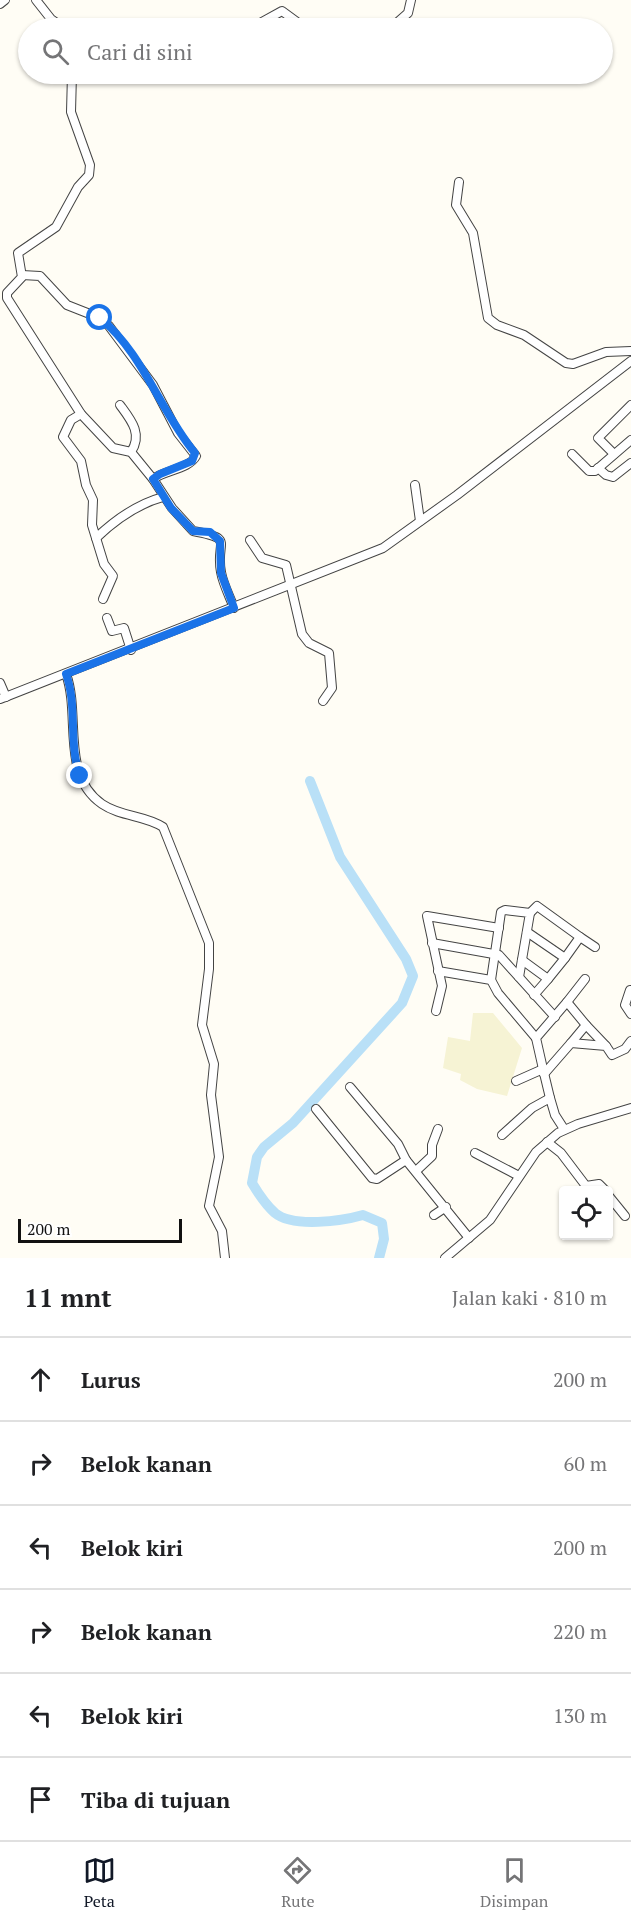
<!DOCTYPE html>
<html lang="id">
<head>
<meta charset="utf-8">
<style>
  :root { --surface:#fff; --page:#f2f2f2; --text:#202124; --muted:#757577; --line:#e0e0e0; --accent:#111827 }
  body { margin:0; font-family:"PT Serif",serif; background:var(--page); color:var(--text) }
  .controls { position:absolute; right:18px; bottom:18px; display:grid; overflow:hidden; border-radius:6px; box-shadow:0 2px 4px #0004 }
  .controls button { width:54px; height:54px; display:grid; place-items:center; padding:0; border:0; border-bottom:2px solid var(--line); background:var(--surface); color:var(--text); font:30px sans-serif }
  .scale { position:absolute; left:18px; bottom:15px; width:164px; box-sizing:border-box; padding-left:6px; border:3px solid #111; border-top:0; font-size:16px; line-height:21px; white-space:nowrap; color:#111; -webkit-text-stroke:4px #fff; paint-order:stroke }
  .stop { position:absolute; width:18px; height:18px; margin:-14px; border:4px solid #1a73e8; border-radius:50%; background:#fff }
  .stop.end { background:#1a73e8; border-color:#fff; box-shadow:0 2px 6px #0008 }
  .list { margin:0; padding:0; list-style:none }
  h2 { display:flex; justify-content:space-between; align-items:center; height:78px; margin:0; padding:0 24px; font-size:26px }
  h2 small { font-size:20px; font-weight:400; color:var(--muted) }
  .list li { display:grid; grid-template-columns:39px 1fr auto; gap:18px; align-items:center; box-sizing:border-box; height:84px; padding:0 24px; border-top:2px solid var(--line) }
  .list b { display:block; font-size:22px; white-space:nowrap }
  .list em { font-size:20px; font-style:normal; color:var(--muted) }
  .icon { flex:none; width:33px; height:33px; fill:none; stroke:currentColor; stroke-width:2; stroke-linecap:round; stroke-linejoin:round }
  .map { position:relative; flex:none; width:631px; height:1258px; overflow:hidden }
  .search { position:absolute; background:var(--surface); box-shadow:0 2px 4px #0004; left:18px; right:18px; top:18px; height:66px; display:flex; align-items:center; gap:15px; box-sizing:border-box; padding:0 21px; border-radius:33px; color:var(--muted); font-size:22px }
  .sheet { height:582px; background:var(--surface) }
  nav { display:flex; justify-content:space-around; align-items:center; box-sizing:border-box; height:84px; border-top:2px solid var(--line); background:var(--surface); font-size:16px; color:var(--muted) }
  nav a { display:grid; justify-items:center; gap:3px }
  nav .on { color:var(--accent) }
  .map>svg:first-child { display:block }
</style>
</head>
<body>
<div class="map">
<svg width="631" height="1258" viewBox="0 0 631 1258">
  <rect width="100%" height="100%" fill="#fffdf5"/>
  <!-- farmland -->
  <path fill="#f6f3d4" d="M473,1013H493L522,1048L507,1096L477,1089L460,1080L461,1074L443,1068L448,1037L470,1041Z"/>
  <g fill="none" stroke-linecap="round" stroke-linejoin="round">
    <!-- river -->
    <path stroke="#b9e0f7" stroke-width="10" d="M310,781L340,857L406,959L413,976L402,1003L293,1123L264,1147L257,1157L252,1183C258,1193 266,1205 275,1213C293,1228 342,1221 363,1215L382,1223L384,1239L379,1258"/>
    <defs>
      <g id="minor">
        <path d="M36,0L51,19L64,28"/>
        <path d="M0,4L5,0"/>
        <path d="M251,28L282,11L297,22L301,28"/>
        <path d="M391,28L408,13L411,0"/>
        <path d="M72,74L71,112L90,165L89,175L78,187L56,227L18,253L22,277L7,293V298L81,414L113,448L131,452L153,479L172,508L193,531C236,539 215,541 221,572C223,584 230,597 234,608"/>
        <path d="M97,74H100"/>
        <path d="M459,182L456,205L473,233L488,318L497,325L524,335L566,363L573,364L606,352L631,351"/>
        <path d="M22,275L40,276L67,305L100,318L109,326L153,385L178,433L196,456C189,469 165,470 153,479"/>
        <path d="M120,405C131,420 143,434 131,452"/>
        <path d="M81,414L71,420L63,437L81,461L86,485L93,500L92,525L96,538C115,520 137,504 163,497"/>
        <path d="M572,454L589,471H595L631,440"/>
        <path d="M614,454L598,438L631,405"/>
        <path d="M598,468L606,475L613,477L631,463"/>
        <path d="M415,485L420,521"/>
        <path d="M96,538L104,564L113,576L103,599"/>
        <path d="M250,540L262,558L286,565L302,634L309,643L329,653L332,688L323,701"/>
        <path d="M107,618L112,631L124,628L131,650"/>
        <path d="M66,674C81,715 60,775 102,804C121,817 145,815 163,827L209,943V969L202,1025L214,1064L211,1095L219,1157L209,1206L222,1231L225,1258"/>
        <path d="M0,683L6,697"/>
        <path d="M0,699L383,548L457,495L631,361"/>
        <path d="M530,913L537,906L580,937L565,958"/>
        <path d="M527,932L565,958L548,979"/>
        <path d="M580,937L595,947"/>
        <path d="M432,943L499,955L555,1017"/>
        <path d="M522,960L548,979L534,995"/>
        <path d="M438,971L491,980L498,993L536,1038"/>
        <path d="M491,980L501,912L505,910L530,913L519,977"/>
        <path d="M630,990L625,1005L631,1014"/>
        <path d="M567,1002L585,979"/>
        <path d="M436,1011L442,986L427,916L499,928"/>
        <path d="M586,1025L606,1046"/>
        <path d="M543,1069L536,1038L567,1002L586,1025L571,1043"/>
        <path d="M544,1074L571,1043L606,1046L612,1055L625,1049L631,1041"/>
        <path d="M516,1081L543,1069L550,1098"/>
        <path d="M350,1087L398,1144L406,1160"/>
        <path d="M316,1109L372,1178L377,1179L406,1160L469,1238"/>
        <path d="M502,1135L532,1108L550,1098L555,1115L564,1129"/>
        <path d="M547,1142L561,1153L586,1186L599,1184L605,1190"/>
        <path d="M475,1153L519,1176"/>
        <path d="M416,1171L432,1156V1145L438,1129"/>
        <path d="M608,1195L625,1216"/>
        <path d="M434,1215L446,1207"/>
        <path d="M445,1258L490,1220L536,1152L558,1133L578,1124L631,1108"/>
      </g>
    </defs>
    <!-- minor casing -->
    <use href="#minor" stroke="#444" stroke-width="10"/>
    <!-- minor -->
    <use href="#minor" stroke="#fff" stroke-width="8"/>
  </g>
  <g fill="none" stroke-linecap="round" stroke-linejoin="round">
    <!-- route -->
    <path stroke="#1a73e8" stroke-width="8" d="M80,776C68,743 78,707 66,674L234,608L221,573L220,541L210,532L193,531L171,508L153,479L160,474L192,461L195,453C160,411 143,353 100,318"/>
  </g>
</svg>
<div class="controls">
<button><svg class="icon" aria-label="locate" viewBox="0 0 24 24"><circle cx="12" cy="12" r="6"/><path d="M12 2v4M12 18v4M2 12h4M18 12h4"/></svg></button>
</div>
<div class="scale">200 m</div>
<div class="stop" style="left:100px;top:318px"></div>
<div class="stop end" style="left:80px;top:776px"></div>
<div class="search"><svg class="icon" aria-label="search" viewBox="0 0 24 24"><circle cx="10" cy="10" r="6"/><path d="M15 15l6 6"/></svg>Cari di sini</div>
</div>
<section class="sheet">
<h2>11 mnt<small>Jalan kaki · 810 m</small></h2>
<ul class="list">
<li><svg class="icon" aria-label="ahead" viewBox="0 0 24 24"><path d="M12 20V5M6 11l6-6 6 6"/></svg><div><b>Lurus</b></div><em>200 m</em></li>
<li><svg class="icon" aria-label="right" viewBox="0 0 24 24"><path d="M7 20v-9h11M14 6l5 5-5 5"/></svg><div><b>Belok kanan</b></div><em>60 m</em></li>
<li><svg class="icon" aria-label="left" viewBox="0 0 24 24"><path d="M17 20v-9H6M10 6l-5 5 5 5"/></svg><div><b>Belok kiri</b></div><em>200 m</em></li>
<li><svg class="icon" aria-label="right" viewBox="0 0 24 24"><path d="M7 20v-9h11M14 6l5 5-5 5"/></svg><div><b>Belok kanan</b></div><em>220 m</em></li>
<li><svg class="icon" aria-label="left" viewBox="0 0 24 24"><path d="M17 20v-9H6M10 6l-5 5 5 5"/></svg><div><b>Belok kiri</b></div><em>130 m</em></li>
<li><svg class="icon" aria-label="arrive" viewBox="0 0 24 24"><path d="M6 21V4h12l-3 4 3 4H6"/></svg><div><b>Tiba di tujuan</b></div></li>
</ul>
</section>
<nav>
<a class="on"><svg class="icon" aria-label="map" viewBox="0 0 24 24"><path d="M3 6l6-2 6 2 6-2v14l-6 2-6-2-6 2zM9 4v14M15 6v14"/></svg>Peta</a>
<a><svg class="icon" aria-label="directions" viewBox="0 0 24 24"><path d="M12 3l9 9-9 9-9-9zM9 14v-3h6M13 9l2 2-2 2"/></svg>Rute</a>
<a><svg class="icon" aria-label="saved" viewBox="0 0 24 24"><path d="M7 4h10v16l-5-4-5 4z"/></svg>Disimpan</a>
</nav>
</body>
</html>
